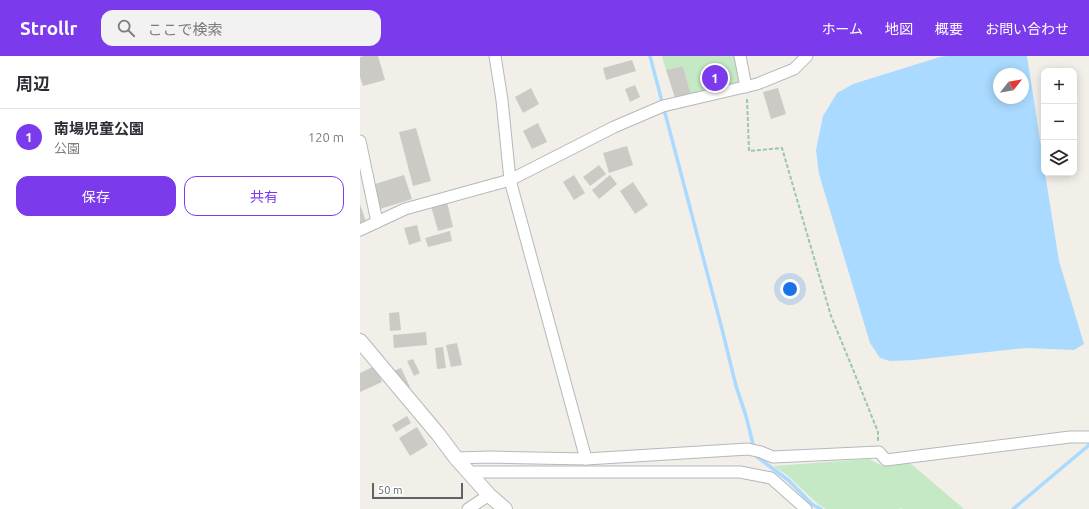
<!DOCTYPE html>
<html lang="ja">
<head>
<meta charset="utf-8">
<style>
  :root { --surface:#fff; --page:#f2f2f3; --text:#2b2b33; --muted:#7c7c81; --line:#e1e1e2; --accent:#7c3aed }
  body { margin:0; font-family:Ubuntu,"Noto Sans JP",sans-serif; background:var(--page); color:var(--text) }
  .controls { position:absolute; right:12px; top:12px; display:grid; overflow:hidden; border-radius:8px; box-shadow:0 2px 10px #0003 }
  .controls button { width:36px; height:36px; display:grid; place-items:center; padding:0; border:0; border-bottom:1px solid var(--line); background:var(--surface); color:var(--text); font:20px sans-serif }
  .compass { position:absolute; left:633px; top:12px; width:36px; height:36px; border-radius:50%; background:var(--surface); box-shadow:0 2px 10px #0003; rotate:59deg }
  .scale { position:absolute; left:12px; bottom:10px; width:91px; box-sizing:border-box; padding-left:4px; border:2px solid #5f6368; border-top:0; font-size:11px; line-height:14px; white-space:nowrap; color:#5f6368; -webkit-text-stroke:3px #fff; paint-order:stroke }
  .you { position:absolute; left:430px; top:233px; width:14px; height:14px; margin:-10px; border:3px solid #fff; border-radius:50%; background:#1a73e8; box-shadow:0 0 0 6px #1a73e833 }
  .badge { display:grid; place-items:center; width:26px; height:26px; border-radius:50%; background:var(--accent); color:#fff; font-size:13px; font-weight:700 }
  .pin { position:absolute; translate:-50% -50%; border:2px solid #fff; box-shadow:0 1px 4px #0006 }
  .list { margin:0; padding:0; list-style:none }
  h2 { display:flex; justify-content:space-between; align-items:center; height:52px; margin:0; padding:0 16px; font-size:17px }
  h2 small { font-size:13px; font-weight:400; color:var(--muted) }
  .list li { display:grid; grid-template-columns:26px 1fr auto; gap:12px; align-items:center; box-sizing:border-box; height:56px; padding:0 16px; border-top:1px solid var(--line) }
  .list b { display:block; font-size:15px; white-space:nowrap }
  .list p { margin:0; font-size:13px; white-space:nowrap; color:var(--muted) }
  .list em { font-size:13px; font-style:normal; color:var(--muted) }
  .actions { display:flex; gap:8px; padding:12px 16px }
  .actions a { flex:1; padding:9px 0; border:1px solid var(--accent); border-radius:12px; text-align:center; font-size:14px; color:var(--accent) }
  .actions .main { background:var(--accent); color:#fff }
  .icon { flex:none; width:22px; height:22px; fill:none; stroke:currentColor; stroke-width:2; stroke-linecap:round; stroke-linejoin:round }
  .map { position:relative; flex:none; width:729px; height:453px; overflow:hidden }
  header { display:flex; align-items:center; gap:24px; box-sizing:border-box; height:56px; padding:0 20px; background:var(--accent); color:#fff }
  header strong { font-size:19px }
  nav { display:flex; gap:22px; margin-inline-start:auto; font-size:14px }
  .search { width:280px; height:36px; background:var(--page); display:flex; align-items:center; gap:10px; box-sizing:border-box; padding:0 14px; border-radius:12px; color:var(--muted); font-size:15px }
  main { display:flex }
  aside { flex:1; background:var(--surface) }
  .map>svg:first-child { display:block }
</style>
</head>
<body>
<header>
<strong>Strollr</strong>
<div class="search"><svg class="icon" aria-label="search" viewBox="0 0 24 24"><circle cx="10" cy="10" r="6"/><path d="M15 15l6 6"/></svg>ここで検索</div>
<nav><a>ホーム</a><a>地図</a><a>概要</a><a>お問い合わせ</a></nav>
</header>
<main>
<aside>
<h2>周辺<small></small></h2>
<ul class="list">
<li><span class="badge">1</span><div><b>南場児童公園</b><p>公園</p></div><em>120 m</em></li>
</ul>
<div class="actions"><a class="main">保存</a><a>共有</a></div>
</aside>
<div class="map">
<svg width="729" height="453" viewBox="0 0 729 453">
  <rect width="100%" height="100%" fill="#f1efe8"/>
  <!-- green -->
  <g fill="#c5e8c5">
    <path d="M302,0H380L386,31L331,39L323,10L306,14Z"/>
    <path d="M509,403L523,410L550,407L604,453H542L541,452L539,453H466L458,448L443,434L427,419L416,412L414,410Z"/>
  </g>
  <!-- water -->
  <path fill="#aadaff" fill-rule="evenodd" d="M587,0H667L684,110V117H685L699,205L724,288L714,294L666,292L554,304L530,305L520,302L510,287L459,118L456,94L463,60L477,37L493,28L580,1ZM639,18H663V42H639Z"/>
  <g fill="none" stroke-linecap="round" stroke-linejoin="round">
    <!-- stream -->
    <g stroke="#aadaff" stroke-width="3.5">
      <path d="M290,0L362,273L376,330L386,360L396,400L428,424L453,449L461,453"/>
      <path d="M653,453L729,389"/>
    </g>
  </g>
  <!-- building -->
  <g fill="#cccac5">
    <path d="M4,0H18L25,24L3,30L0,21V1Z"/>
    <path d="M272,4L276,15L246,24L243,12Z"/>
    <path d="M323,10L331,39L316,45L306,14Z"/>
    <path d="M275,29L280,41L270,46L265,33Z"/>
    <path d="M171,32L179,48L163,57L155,41Z"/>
    <path d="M418,32L426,58L411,63L403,36Z"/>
    <path d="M178,67L187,86L172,93L163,75Z"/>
    <path d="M56,72L71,125L53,130L39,76Z"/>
    <path d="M267,90L273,109L249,117L243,97Z"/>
    <path d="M239,109L246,118L230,130L223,121Z"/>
    <path d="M44,119L52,143L20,153L12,129Z"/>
    <path d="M214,119L225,137L214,144L203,126Z"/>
    <path d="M250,119L257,128L239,143L232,134Z"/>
    <path d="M273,126L288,149L275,158L260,135Z"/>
    <path d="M87,146L93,171L78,175L71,150Z"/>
    <path d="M0,148L6,166L0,167Z"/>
    <path d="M57,169L61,185L49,189L44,172Z"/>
    <path d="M90,175L92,185L68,191L65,182Z"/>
    <path d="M39,256L41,274L30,275L29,257Z"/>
    <path d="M66,276L67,289L34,292L33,279Z"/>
    <path d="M97,287L102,309L91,311L86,289Z"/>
    <path d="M83,291L86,312L77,313L75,292Z"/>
    <path d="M53,303L60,317L54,320L47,305Z"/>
    <path d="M15,310L22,326L0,336V317Z"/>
    <path d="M41,312L50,331L43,334L33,315Z"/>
    <path d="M47,360L51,367L36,376L32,369Z"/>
    <path d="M57,371L68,389L50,400L39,382Z"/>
  </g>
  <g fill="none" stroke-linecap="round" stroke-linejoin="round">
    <defs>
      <g id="minor">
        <path d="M135,0L142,44L150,124L226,403"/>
        <path d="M380,0L386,31"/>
        <path d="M0,85L17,166"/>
        <path d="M0,174L45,153L150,124L254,71L303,50L397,28L434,13L447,0"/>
        <path d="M96,402L129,401L226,403L388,393L401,396L413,401L519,396L526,404L710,381H729"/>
        <path d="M108,416H380L411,422L446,453"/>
        <path d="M108,453L129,439"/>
      </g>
      <path id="tertiary" d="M0,285L78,378L96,402L129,439L145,453"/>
    </defs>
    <!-- minor casing -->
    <use href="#minor" stroke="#b5b8bc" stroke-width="13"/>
    <!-- tertiary casing -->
    <use href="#tertiary" stroke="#b5b8bc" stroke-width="16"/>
    <!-- path -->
    <path stroke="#9cc7a9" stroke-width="2" stroke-dasharray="4 2" stroke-linecap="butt" d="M387,43L389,95L422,92L471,260L492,311L518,376V386"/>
    <!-- minor -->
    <use href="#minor" stroke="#fff" stroke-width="11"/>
    <!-- tertiary -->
    <use href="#tertiary" stroke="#fff" stroke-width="14"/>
  </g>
</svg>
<div class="controls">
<button>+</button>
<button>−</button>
<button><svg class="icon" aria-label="layers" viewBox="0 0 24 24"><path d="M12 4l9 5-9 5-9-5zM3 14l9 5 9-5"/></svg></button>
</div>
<svg class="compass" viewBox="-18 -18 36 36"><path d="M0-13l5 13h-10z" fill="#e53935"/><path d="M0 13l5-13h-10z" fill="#7c7c81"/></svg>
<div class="scale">50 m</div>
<div class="you"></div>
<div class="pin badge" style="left:355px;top:22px">1</div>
</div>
</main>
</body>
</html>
